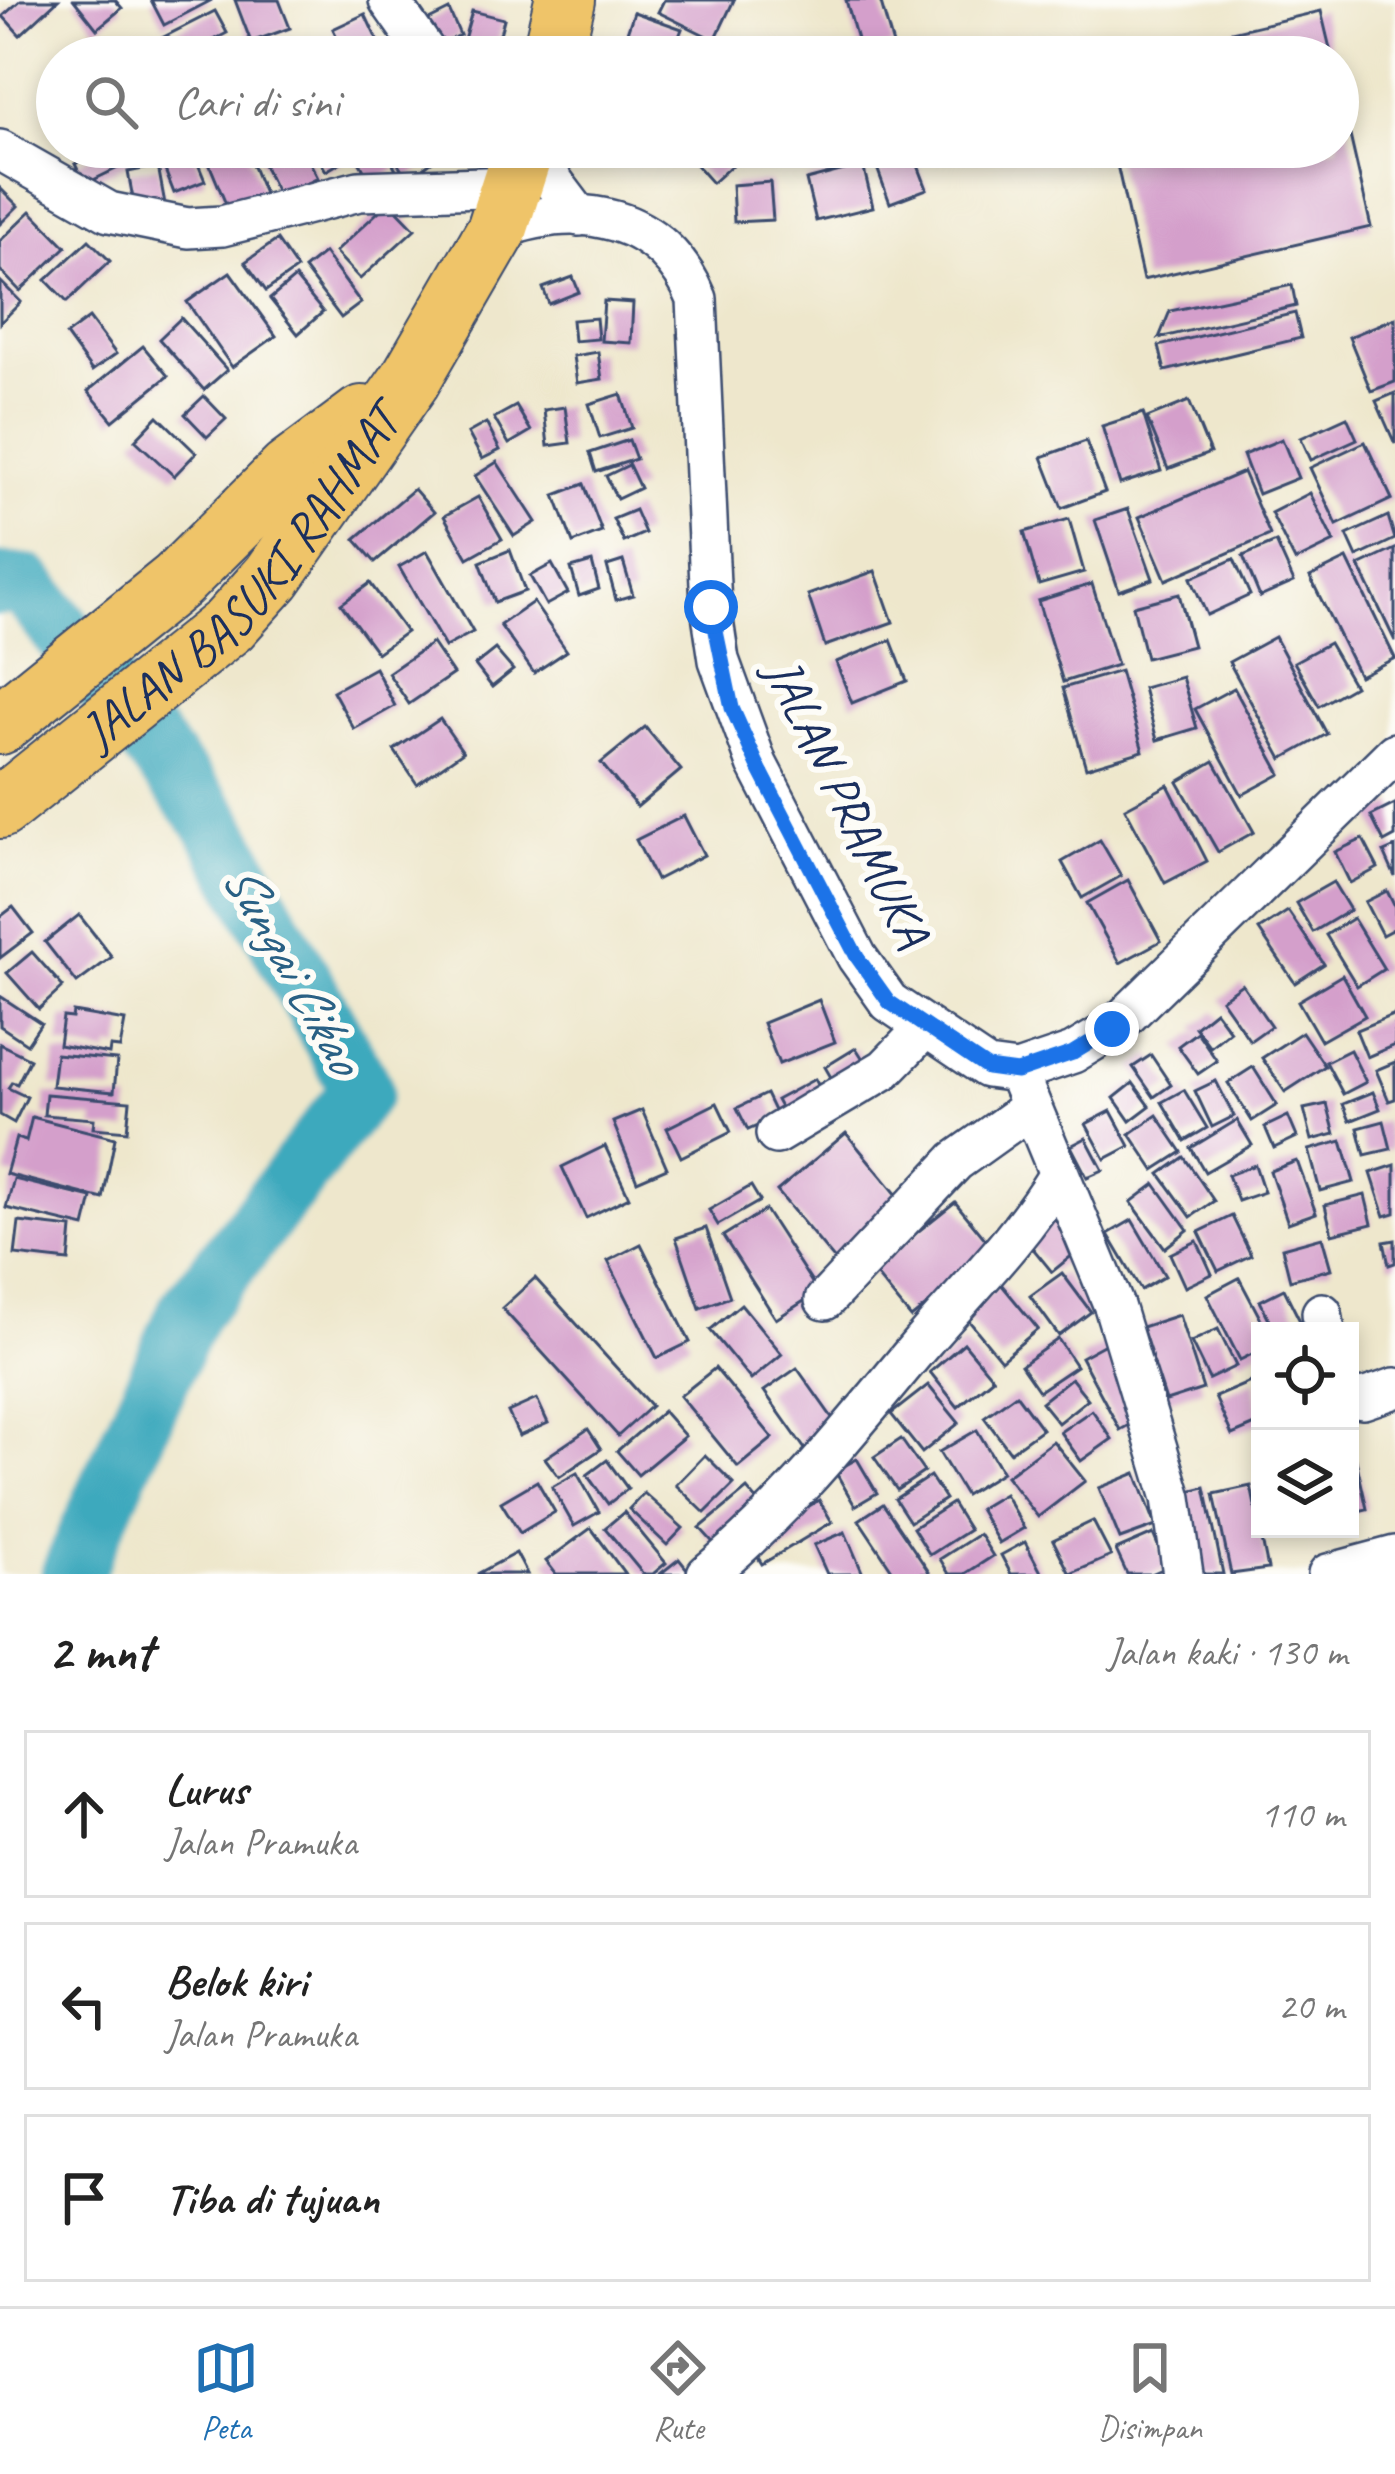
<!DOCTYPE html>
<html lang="id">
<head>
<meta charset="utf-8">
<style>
  :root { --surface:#fff; --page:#f2f2f2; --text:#222; --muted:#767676; --line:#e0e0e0; --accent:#1f6fb2 }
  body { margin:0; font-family:Caveat,sans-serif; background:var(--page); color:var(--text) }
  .controls { position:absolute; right:36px; bottom:36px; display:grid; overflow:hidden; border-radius:0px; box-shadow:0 6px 18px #0003 }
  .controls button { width:108px; height:108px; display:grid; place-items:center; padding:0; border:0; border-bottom:3px solid var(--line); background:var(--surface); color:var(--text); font:60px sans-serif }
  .stop { position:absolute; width:36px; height:36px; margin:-27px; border:9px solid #1a73e8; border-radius:50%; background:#fff }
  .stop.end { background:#1a73e8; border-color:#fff; box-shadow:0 3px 12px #0008 }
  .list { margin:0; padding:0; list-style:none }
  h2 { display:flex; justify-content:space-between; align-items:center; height:156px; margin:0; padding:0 48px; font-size:51px }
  h2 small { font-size:39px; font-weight:400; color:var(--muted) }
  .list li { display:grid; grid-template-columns:78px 1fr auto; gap:36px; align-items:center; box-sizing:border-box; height:168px; margin:0 24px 24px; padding:0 24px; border:3px solid var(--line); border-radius:0px }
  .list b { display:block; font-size:45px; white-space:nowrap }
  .list p { margin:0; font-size:39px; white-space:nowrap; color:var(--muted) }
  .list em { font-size:39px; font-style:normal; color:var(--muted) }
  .icon { flex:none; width:66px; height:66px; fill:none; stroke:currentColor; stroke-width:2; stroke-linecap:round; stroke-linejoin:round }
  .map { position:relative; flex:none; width:1395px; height:1574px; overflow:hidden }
  .search { position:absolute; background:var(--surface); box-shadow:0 6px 18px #0003; left:36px; right:36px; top:36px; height:132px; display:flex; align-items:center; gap:30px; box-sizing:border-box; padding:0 42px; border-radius:66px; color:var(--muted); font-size:45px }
  .sheet { height:732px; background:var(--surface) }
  nav { display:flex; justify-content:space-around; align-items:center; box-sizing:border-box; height:168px; border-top:3px solid var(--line); background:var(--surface); font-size:33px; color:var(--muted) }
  nav a { display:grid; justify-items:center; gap:6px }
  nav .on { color:var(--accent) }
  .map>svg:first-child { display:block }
</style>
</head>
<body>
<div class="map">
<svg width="1395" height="1574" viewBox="0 0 1395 1574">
  <rect width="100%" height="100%" fill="#fdfcf7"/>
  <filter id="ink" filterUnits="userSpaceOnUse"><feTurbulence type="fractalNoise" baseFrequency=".00833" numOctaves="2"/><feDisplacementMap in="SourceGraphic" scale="24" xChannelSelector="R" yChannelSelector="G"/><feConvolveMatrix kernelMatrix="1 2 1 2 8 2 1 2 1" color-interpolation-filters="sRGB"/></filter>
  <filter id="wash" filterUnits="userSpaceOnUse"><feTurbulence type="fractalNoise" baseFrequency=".004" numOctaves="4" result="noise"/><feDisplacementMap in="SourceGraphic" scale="48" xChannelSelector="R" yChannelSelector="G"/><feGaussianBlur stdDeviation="2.7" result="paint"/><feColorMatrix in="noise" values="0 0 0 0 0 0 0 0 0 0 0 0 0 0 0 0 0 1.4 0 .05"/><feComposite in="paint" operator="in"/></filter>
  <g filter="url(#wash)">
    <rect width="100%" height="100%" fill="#eee7cc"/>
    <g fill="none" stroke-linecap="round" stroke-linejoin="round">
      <!-- river -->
      <path stroke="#3da9bd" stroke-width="63" d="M0,584L25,585L213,822L362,1090L188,1313L72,1574"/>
    </g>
    <g id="blocks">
      <!-- building -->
      <g fill="#d49fcb">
        <path d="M21,0H58L20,35L3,16Z"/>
        <path d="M74,0H115L122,8L97,29Z"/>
        <path d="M151,0H212L164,25Z"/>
        <path d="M235,0H279L290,28L251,42Z"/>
        <path d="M664,0H734L715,40L658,12Z"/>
        <path d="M846,0H880L893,45L861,54Z"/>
        <path d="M449,10L460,35L433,48L421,24Z"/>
        <path d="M215,11L227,33L181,57H170L160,39Z"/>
        <path d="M472,11L504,19L494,57H459Z"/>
        <path d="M1321,11L1332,57H1133V55Z"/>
        <path d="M634,12L682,29L671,57L623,44Z"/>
        <path d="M365,14L380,46L347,57L333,29Z"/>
        <path d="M272,44L278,57H243Z"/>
        <path d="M1340,92L1371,227L1143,280L1113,147H1338Z"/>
        <path d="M109,147H128L134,160L85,184L75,164Z"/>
        <path d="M156,147H191L205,181L174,193Z"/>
        <path d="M228,147H245L264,194L228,209L206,156Z"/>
        <path d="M263,147H302L318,178L279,197L256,150Z"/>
        <path d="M312,147H351L355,154L326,171Z"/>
        <path d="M383,147L396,169L372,184L358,160Z"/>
        <path d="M410,147H425L434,160L408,178L394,158Z"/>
        <path d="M680,147H752L712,183Z"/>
        <path d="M791,147H835L836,151L798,165Z"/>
        <path d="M890,147H911L927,189L890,203L872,154Z"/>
        <path d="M863,165L873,207L816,221L806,180Z"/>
        <path d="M158,166L165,204L135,209L128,172Z"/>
        <path d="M770,182L773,220L734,222L732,185Z"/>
        <path d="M0,188L18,206L0,224Z"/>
        <path d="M389,202L415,229L360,279L335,252Z"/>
        <path d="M31,211L66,247L20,291L0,270V241Z"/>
        <path d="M89,240L110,261L67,302L46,280Z"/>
        <path d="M277,240L297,269L266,291L245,262Z"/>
        <path d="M324,253L361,303L341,318L304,269Z"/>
        <path d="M230,272L276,336L232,367L187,302Z"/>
        <path d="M573,277L579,292L549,304L543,288Z"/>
        <path d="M295,278L323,312L298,334L270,299Z"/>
        <path d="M0,281L21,302L0,323Z"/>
        <path d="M1292,285L1296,306L1159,338L1170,311Z"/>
        <path d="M604,301L633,303L631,343L601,341Z"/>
        <path d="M1295,313L1301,338L1165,371L1159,346Z"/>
        <path d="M89,318L116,354L92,371L66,335Z"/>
        <path d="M181,318L227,370L204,390L159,339Z"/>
        <path d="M596,318L598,339L574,341L572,320Z"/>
        <path d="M1395,318V382L1371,391L1349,337Z"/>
        <path d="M143,346L168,376L113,421L88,391Z"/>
        <path d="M598,352L602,379L577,383L573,356Z"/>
        <path d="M1395,393V444L1376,401Z"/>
        <path d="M621,394L632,428L600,438L589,404Z"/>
        <path d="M204,396L226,419L207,437L185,414Z"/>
        <path d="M1189,401L1210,453L1168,469L1147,418Z"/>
        <path d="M516,406L531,431L509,444L494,418Z"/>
        <path d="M565,407L570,443L548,446L544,410Z"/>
        <path d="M1143,413L1161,471L1120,484L1102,426Z"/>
        <path d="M158,416L196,453L174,476L135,440Z"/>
        <path d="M1347,417L1357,439L1311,460L1301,438Z"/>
        <path d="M486,423L500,450L482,459L468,433Z"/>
        <path d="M1282,439L1298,478L1258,494L1243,455Z"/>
        <path d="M629,440L636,459L596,472L590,453Z"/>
        <path d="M1086,441L1105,492L1062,508L1042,457Z"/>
        <path d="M1365,442L1392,499L1337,525L1310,468Z"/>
        <path d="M497,462L536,522L514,536L475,476Z"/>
        <path d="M629,465L640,488L617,499L606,476Z"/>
        <path d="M1243,472L1270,535L1166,580L1139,517Z"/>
        <path d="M584,484L602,532L573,543L555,495Z"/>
        <path d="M414,489L434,512L375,562L355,539Z"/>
        <path d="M1310,493L1334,542L1295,561L1271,513Z"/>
        <path d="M478,497L502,539L468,558L444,516Z"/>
        <path d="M1128,509L1153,579L1119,591L1095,520Z"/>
        <path d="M635,510L645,533L624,542L613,519Z"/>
        <path d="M1388,516L1395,539L1357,557L1347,535Z"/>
        <path d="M1069,519L1084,572L1039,585L1024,532Z"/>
        <path d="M1276,542L1294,582L1260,597L1243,556Z"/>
        <path d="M1395,549V641L1359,566Z"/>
        <path d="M510,550L525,591L495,602L480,562Z"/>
        <path d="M427,551L473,632L445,647L399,567Z"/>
        <path d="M1234,559L1250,595L1207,615L1191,578Z"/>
        <path d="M1347,559L1395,658L1359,676L1310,577Z"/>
        <path d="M623,561L633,595L616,600L607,566Z"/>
        <path d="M592,562L599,589L579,596L571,568Z"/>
        <path d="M552,564L568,593L546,605L530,576Z"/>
        <path d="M875,571L893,622L825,646L808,595Z"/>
        <path d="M370,583L406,632L377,653L341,604Z"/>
        <path d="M1092,584L1117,665L1063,682L1038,601Z"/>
        <path d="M1179,594L1193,646L1146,658L1133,606Z"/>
        <path d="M533,602L567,651L534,673L500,625Z"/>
        <path d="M1275,637L1327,734L1282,759L1229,662Z"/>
        <path d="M891,640L907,681L852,703L836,662Z"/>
        <path d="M432,643L453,674L409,704L388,673Z"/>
        <path d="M1329,643L1354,686L1319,706L1294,662Z"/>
        <path d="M495,649L513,670L492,687L475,665Z"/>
        <path d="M375,668L395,706L354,729L333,691Z"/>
        <path d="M1120,671L1143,751L1086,768L1063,688Z"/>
        <path d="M1182,677L1197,728L1157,740L1143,688Z"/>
        <path d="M1234,688L1281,774L1242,795L1195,709Z"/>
        <path d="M440,719L463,752L417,784L394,750Z"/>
        <path d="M645,727L681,770L637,807L601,763Z"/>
        <path d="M1214,761L1254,832L1218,852L1178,782Z"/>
        <path d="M1168,785L1207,861L1165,883L1125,808Z"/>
        <path d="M1395,804V836L1384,842L1371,816Z"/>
        <path d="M684,816L704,855L656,880L636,840Z"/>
        <path d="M1363,839L1378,868L1350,883L1335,852Z"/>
        <path d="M1100,840L1121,876L1082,898L1062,862Z"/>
        <path d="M1395,847V877L1384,852Z"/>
        <path d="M1128,880L1161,941L1120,963L1087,903Z"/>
        <path d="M1333,882L1350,910L1313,932L1296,903Z"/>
        <path d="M1387,891L1395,907V928L1382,935L1365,902Z"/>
        <path d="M13,907L33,933L0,958V917Z"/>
        <path d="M1288,911L1324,964L1295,983L1259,930Z"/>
        <path d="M79,915L112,957L77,983L45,942Z"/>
        <path d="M1353,918L1384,969L1357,986L1326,935Z"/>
        <path d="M32,952L63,987L39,1009L7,973Z"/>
        <path d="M1342,975L1365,1016L1321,1041L1298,1001Z"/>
        <path d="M1242,984L1271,1026L1250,1041L1221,999Z"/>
        <path d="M0,996L41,1023L27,1044L0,1026Z"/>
        <path d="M819,1000L835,1042L779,1064L763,1023Z"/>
        <path d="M1215,1011L1230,1031L1210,1047L1195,1027Z"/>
        <path d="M73,1012L125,1021L120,1048L110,1047L109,1054L59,1045L63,1017L72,1018Z"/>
        <path d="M1395,1014V1045L1367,1057L1356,1030Z"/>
        <path d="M1197,1032L1217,1061L1198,1074L1178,1046Z"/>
        <path d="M1302,1032L1325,1066L1285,1092L1262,1058Z"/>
        <path d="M0,1044L30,1059L17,1084L12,1082L8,1088L27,1097L14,1123L0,1115Z"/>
        <path d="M856,1048L868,1067L836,1086L825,1067Z"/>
        <path d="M1350,1050L1366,1082L1343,1094L1326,1062Z"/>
        <path d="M56,1054L117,1060L114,1092L52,1086Z"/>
        <path d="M1151,1055L1171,1085L1154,1097L1133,1067Z"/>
        <path d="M1395,1062V1099L1389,1101L1376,1070Z"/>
        <path d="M1253,1067L1277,1105L1252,1121L1228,1083Z"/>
        <path d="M815,1079L824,1096L785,1117L776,1100Z"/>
        <path d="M1216,1081L1234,1116L1212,1127L1195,1091Z"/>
        <path d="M1133,1083L1150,1106L1130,1121L1114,1098Z"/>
        <path d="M1184,1090L1207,1128L1185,1141L1162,1102Z"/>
        <path d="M1373,1092L1380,1109L1350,1121L1343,1104Z"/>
        <path d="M46,1094L130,1101L127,1131L93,1128L94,1119L44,1115Z"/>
        <path d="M766,1094L777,1117L748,1130L737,1108Z"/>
        <path d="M717,1103L731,1132L681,1157L667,1128Z"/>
        <path d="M1327,1104L1335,1134L1312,1140L1304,1109Z"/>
        <path d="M642,1110L667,1168L637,1181L613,1122Z"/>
        <path d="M1111,1111L1130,1146L1105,1159L1086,1124Z"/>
        <path d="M1157,1115L1182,1152L1154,1170L1130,1134Z"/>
        <path d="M1288,1116L1297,1137L1274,1148L1265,1127Z"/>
        <path d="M32,1117L115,1138L103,1199L6,1174L16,1138L26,1141Z"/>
        <path d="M1237,1120L1252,1145L1205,1172L1191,1148Z"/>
        <path d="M1384,1121L1391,1149L1365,1155L1358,1128Z"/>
        <path d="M846,1133L907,1207L838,1264L777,1191Z"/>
        <path d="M1086,1138L1103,1170L1087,1177L1071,1146Z"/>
        <path d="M1342,1141L1354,1182L1320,1191L1309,1150Z"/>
        <path d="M605,1146L629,1197L586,1218L562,1167Z"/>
        <path d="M1184,1157L1214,1201L1191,1217L1160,1174Z"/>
        <path d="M1297,1161L1316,1213L1288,1223L1270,1171Z"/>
        <path d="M1255,1165L1264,1192L1238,1201L1228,1175Z"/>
        <path d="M1395,1165V1213L1385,1216L1371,1173Z"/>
        <path d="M14,1179L92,1198L85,1227L6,1208Z"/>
        <path d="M1155,1184L1188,1230L1165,1248L1131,1202Z"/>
        <path d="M751,1186L760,1201L718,1225L709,1210Z"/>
        <path d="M1365,1195L1372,1224L1332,1234L1325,1205Z"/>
        <path d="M955,1202L995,1251L911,1318L871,1269Z"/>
        <path d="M765,1210L818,1292L776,1319L723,1236Z"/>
        <path d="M1049,1212L1080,1249L1052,1272L1022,1235Z"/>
        <path d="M1232,1216L1251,1255L1218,1271L1199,1232Z"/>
        <path d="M1132,1220L1165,1276L1141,1290L1108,1234Z"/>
        <path d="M19,1222L72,1228L69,1261L15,1255Z"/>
        <path d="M706,1228L730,1297L700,1308L676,1238Z"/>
        <path d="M1322,1237L1331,1269L1290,1280L1282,1248Z"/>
        <path d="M1395,1240V1263L1389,1265L1384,1242Z"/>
        <path d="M1197,1241L1212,1274L1185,1287L1170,1254Z"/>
        <path d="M641,1244L690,1342L657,1358L608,1261Z"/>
        <path d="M1062,1273L1091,1312L1059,1336L1030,1296Z"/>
        <path d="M535,1278L651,1406L618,1436L502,1308Z"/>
        <path d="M1239,1278L1267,1331H1260V1350L1240,1360L1207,1295Z"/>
        <path d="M1001,1284L1038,1329L1001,1360L964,1315Z"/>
        <path d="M1284,1289L1305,1331H1275L1260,1301Z"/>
        <path d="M741,1304L782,1354L751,1380L710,1330Z"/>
        <path d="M1179,1315L1203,1389L1166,1401L1142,1327Z"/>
        <path d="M1218,1329L1236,1366L1209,1379L1191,1342Z"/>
        <path d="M1058,1339L1076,1366L1039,1391L1021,1365Z"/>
        <path d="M964,1343L993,1378L958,1407L930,1372Z"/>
        <path d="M1107,1343L1145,1416L1120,1430L1081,1357Z"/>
        <path d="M715,1368L773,1438L738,1467L680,1396Z"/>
        <path d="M797,1368L840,1429L807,1452L764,1391Z"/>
        <path d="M1071,1378L1088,1399L1058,1423L1041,1402Z"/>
        <path d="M1255,1380L1260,1423L1232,1435L1215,1397Z"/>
        <path d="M928,1385L959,1423L922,1453L891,1414Z"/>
        <path d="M1016,1394L1042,1429L1010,1452L984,1417Z"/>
        <path d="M537,1399L548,1423L519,1436L508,1412Z"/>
        <path d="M1092,1410L1112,1439L1081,1461L1060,1432Z"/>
        <path d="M663,1411L685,1436L638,1475L617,1451Z"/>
        <path d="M588,1429L601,1449L559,1477L545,1458Z"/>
        <path d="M977,1430L1002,1472L965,1495L939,1452Z"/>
        <path d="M901,1439L924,1472L897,1490L874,1457Z"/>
        <path d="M1053,1441L1085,1481L1038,1517L1006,1476Z"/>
        <path d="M705,1455L734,1484L705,1513L676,1485Z"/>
        <path d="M857,1459L877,1493L855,1506L835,1471Z"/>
        <path d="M607,1460L628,1489L608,1504L587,1475Z"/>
        <path d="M1356,1460L1367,1509L1350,1513V1461Z"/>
        <path d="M577,1473L599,1512L574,1526L552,1487Z"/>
        <path d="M1136,1473L1156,1526L1120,1539L1099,1488Z"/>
        <path d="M930,1476L945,1499L910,1522L895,1499Z"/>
        <path d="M537,1481L555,1512L520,1533L501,1502Z"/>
        <path d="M1251,1486L1268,1569L1231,1574L1214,1494Z"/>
        <path d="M1205,1487L1223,1574H1193L1176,1494Z"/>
        <path d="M747,1489L765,1510L719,1549L700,1528Z"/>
        <path d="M644,1493L683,1528L667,1545L629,1509Z"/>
        <path d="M1004,1494L1024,1528L999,1543L979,1509Z"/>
        <path d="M819,1500L832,1522L762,1564L749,1543Z"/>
        <path d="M952,1503L969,1530L930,1555L913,1528Z"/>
        <path d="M883,1504L929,1572L927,1574H895L859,1520Z"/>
        <path d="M624,1512L666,1563L653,1574H643L605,1528Z"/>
        <path d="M1093,1521L1111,1556L1070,1574L1053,1540Z"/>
        <path d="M591,1528L625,1574H556L546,1561Z"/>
        <path d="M845,1532L863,1574H827L814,1545Z"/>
        <path d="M979,1534L993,1556L965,1574H949L940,1559Z"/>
        <path d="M1153,1534L1167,1567L1151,1574H1127L1116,1550Z"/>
        <path d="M1025,1542L1042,1574H1011L1001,1555Z"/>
        <path d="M516,1553L527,1574H477Z"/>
        <path d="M679,1559L691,1574H660Z"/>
      </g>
    </g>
  </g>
  <g filter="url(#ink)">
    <use href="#blocks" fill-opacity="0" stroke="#3b4b6e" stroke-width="3"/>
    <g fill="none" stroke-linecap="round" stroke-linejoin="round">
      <defs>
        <g id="minor">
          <path d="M389,0L429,57"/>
          <path d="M527,147L579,216"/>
          <path d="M0,150L109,212L188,228L222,226L359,191L515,186"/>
          <path d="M497,230C579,199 662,214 697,299L711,607L719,660L757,764L857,957L889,1002L987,1068L1017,1072L1073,1053L1113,1029L1395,753"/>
          <path d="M1017,1072L1114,1306L1172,1498L1183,1574"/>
          <path d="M776,1134L885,1069L925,1028"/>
          <path d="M825,1300L956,1161L1029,1109"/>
          <path d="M1322,1313L1325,1331"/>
          <path d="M1350,1397L1363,1399L1395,1388"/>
          <path d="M707,1574C789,1507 851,1427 919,1346C968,1289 1019,1240 1058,1176"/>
          <path d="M1328,1574L1395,1556"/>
        </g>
        <g id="highway">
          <path d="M552,57L565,0"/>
          <path d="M0,724L177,581L288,471L362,416"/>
          <path id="s1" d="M0,808L229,625L273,576L410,380L497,230L524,147"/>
        </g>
      </defs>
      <!-- minor casing -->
      <use href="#minor" stroke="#3b4b6e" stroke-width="44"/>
      <!-- highway casing -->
      <use href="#highway" stroke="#3b4b6e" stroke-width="64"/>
      <!-- minor -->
      <use href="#minor" stroke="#fff" stroke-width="39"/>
      <!-- highway -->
      <use href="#highway" stroke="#efc469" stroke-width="60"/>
    </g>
  </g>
  <g fill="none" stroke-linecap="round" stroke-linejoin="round" filter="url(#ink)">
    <!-- route -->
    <path stroke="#1a73e8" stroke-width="15" d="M711,607L732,708L757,764L857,957L889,1002L987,1068L1017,1072L1073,1053L1112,1029"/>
  </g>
  <g text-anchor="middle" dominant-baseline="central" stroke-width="12" stroke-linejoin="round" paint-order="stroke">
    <!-- street labels -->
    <g font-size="51" fill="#1b2f5e" stroke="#fdfcf7">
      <text stroke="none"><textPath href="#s1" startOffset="336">JALAN BASUKI RAHMAT</textPath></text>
      <text transform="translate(848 802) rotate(64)">JALAN PRAMUKA</text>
    </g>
    <!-- water labels -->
    <g font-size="54" font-style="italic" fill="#296084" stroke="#fdfcf7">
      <text transform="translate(293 967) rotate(61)">Sungai Cikao</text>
    </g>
  </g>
</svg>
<div class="controls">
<button><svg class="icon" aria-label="locate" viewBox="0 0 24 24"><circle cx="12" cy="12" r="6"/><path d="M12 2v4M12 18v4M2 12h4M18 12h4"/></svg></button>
<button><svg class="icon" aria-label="layers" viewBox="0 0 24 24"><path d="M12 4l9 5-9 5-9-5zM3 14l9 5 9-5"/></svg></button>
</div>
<div class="stop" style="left:711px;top:607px"></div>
<div class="stop end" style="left:1112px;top:1029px"></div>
<div class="search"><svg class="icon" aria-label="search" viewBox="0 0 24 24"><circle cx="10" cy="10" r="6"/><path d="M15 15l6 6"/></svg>Cari di sini</div>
</div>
<section class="sheet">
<h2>2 mnt<small>Jalan kaki · 130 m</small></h2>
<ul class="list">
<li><svg class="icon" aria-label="ahead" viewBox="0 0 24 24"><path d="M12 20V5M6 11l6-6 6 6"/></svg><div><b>Lurus</b><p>Jalan Pramuka</p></div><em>110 m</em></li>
<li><svg class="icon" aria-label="left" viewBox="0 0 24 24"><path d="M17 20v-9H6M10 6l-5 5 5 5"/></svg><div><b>Belok kiri</b><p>Jalan Pramuka</p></div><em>20 m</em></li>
<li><svg class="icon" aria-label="arrive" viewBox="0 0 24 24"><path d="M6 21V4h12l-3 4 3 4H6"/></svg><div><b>Tiba di tujuan</b></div></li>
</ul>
</section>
<nav>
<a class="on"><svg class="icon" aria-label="map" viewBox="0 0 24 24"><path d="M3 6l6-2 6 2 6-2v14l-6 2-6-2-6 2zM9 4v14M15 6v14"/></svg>Peta</a>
<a><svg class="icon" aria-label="directions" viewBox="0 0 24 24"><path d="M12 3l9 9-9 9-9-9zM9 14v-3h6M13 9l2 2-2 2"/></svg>Rute</a>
<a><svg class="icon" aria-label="saved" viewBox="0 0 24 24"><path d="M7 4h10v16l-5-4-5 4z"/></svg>Disimpan</a>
</nav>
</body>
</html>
